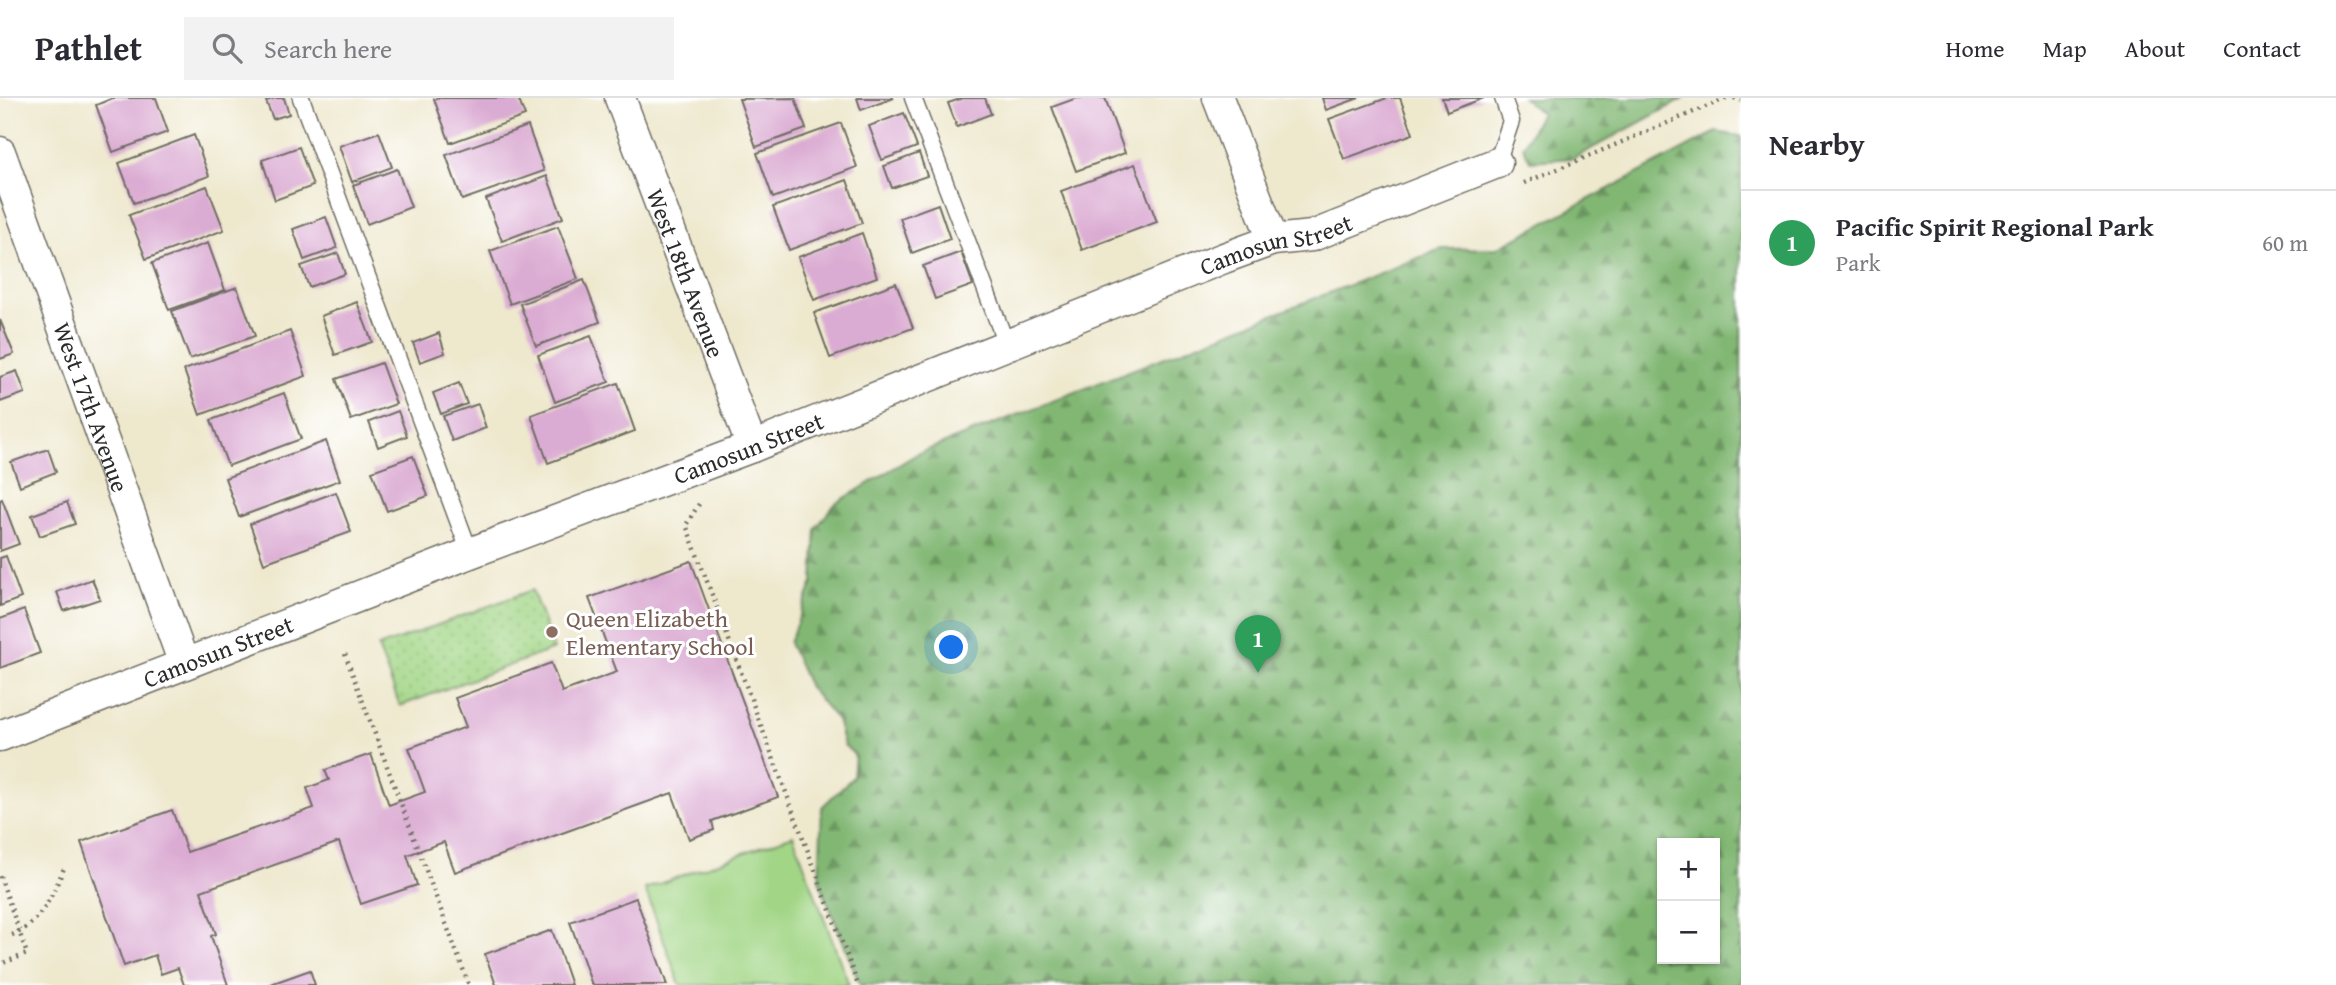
<!DOCTYPE html>
<html lang="en">
<head>
<meta charset="utf-8">
<style>
  :root { --surface:#fff; --page:#f2f2f3; --text:#2b2b33; --muted:#7c7c81; --line:#e1e1e2; --accent:#2563eb }
  body { margin:0; font-family:"Gentium Book Plus",serif; background:var(--page); color:var(--text) }
  .controls { position:absolute; right:21px; bottom:21px; display:grid; overflow:hidden; border-radius:0px; box-shadow:0 2px 5px #0004 }
  .controls button { width:63px; height:63px; display:grid; place-items:center; padding:0; border:0; border-bottom:2px solid var(--line); background:var(--surface); color:var(--text); font:35px sans-serif }
  .you { position:absolute; left:952px; top:550px; width:24px; height:24px; margin:-18px; border:5px solid #fff; border-radius:50%; background:#1a73e8; box-shadow:0 0 0 10px #1a73e833 }
  .badge { display:grid; place-items:center; width:46px; height:46px; border-radius:50%; background:var(--accent); color:#fff; font-size:23px; font-weight:700 }
  .pin { position:absolute; translate:-50% -58px; filter:drop-shadow(0 2px 4px #0008) }
  .pin::after { content:''; position:absolute; top:37px; width:24px; height:21px; background:inherit; clip-path:polygon(0 0,100% 0,50% 100%) }
  .list { margin:0; padding:0; list-style:none }
  h2 { display:flex; justify-content:space-between; align-items:center; height:91px; margin:0; padding:0 28px; font-size:30px }
  h2 small { font-size:23px; font-weight:400; color:var(--muted) }
  .list li { display:grid; grid-template-columns:46px 1fr auto; gap:21px; align-items:center; box-sizing:border-box; height:105px; padding:0 28px; border-top:2px solid var(--line) }
  .list b { display:block; font-size:26px; white-space:nowrap }
  .list p { margin:0; font-size:23px; white-space:nowrap; color:var(--muted) }
  .list em { font-size:23px; font-style:normal; color:var(--muted) }
  .icon { flex:none; width:38px; height:38px; fill:none; stroke:currentColor; stroke-width:2; stroke-linecap:round; stroke-linejoin:round }
  .map { position:relative; flex:none; width:1741px; height:887px; overflow:hidden }
  header { display:flex; align-items:center; gap:42px; box-sizing:border-box; height:98px; padding:0 35px; background:var(--surface); border-bottom:2px solid var(--line) }
  header strong { font-size:33px }
  nav { display:flex; gap:38px; margin-inline-start:auto; font-size:24px }
  .search { width:490px; height:63px; background:var(--page); display:flex; align-items:center; gap:18px; box-sizing:border-box; padding:0 24px; border-radius:0px; color:var(--muted); font-size:26px }
  main { display:flex }
  aside { flex:1; background:var(--surface) }
  .map>svg:first-child { display:block }
</style>
</head>
<body>
<header>
<strong>Pathlet</strong>
<div class="search"><svg class="icon" aria-label="search" viewBox="0 0 24 24"><circle cx="10" cy="10" r="6"/><path d="M15 15l6 6"/></svg>Search here</div>
<nav><a>Home</a><a>Map</a><a>About</a><a>Contact</a></nav>
</header>
<main>
<div class="map">
<svg width="1741" height="887" viewBox="0 0 1741 887">
  <defs>
    <pattern id="grass-dots" width="8" height="8" patternUnits="userSpaceOnUse" patternTransform="scale(1.75)"><rect width="8" height="8" fill="#a2d686"/><path d="M2 2h.1M6 6h.1" fill="none" stroke="#8cb874" stroke-width="1.8" stroke-linecap="round"/></pattern>
    <pattern id="forest-firs" width="22" height="20" patternUnits="userSpaceOnUse" patternTransform="scale(1.75)"><rect width="22" height="20" fill="#81b773"/><path d="M5 1l3.5 6h-7zM16 11l3.5 6h-7z" fill="#6a955f"/></pattern>
  </defs>
  <rect width="100%" height="100%" fill="#fff"/>
  <filter id="ink" filterUnits="userSpaceOnUse"><feTurbulence type="fractalNoise" baseFrequency=".0143" numOctaves="2"/><feDisplacementMap in="SourceGraphic" scale="14" xChannelSelector="R" yChannelSelector="G"/><feConvolveMatrix kernelMatrix="1 2 1 2 8 2 1 2 1" color-interpolation-filters="sRGB"/></filter>
  <filter id="wash" filterUnits="userSpaceOnUse"><feTurbulence type="fractalNoise" baseFrequency=".00686" numOctaves="4" result="noise"/><feDisplacementMap in="SourceGraphic" scale="28" xChannelSelector="R" yChannelSelector="G"/><feGaussianBlur stdDeviation="1.57" result="paint"/><feColorMatrix in="noise" values="0 0 0 0 0 0 0 0 0 0 0 0 0 0 0 0 0 1.4 0 .05"/><feComposite in="paint" operator="in"/></filter>
  <g filter="url(#wash)">
    <rect width="100%" height="100%" fill="#eee8cd"/>
    <!-- grass -->
    <path fill="url(#grass-dots)" stroke="#668058" stroke-width="2" d="M532,492L554,551L400,608L378,549Z"/>
    <!-- forest -->
    <g fill="url(#forest-firs)" stroke="#56714f" stroke-width="2" fill-rule="evenodd">
      <path d="M1523,0H1685L1574,60L1530,63L1523,48L1541,15Z"/>
      <path d="M1716,34L1741,38V887H860L819,782L822,709L853,679L855,657L844,647L837,622L809,589L789,545L813,484L816,430L835,406L917,356L1441,151L1497,150ZM1715,745V861H1662V745Z"/>
    </g>
    <!-- pitch -->
    <path fill="#a2d686" stroke="#668058" stroke-width="2" d="M793,737L849,887H680L645,791Z"/>
    <g id="blocks">
      <!-- building -->
      <g fill="#dbacd3">
        <path d="M113,0H156L168,34L113,54L96,7Z"/>
        <path d="M275,0H284L289,16L273,21L266,3Z"/>
        <path d="M437,0H518L525,18L450,45L434,1Z"/>
        <path d="M795,0L806,31L756,49L739,1Z"/>
        <path d="M857,0H894L861,12Z"/>
        <path d="M963,0H985L991,16L957,29L948,5Z"/>
        <path d="M1077,0H1105L1125,55L1076,73L1052,9Z"/>
        <path d="M1322,0H1359L1326,12Z"/>
        <path d="M1387,0H1400L1413,36L1344,61L1329,21Z"/>
        <path d="M1442,0H1484L1447,14Z"/>
        <path d="M904,15L917,49L882,62L869,28Z"/>
        <path d="M841,25L857,69L773,100L757,55Z"/>
        <path d="M528,28L544,73L462,102L446,57Z"/>
        <path d="M379,34L392,69L352,84L339,48Z"/>
        <path d="M194,37L209,78L134,105L119,65Z"/>
        <path d="M299,49L313,88L275,102L262,62Z"/>
        <path d="M919,55L927,78L892,90L884,68Z"/>
        <path d="M1135,66L1157,124L1082,152L1061,93Z"/>
        <path d="M397,71L411,109L367,126L353,87Z"/>
        <path d="M547,78L563,120L502,143L486,101Z"/>
        <path d="M847,82L862,125L789,152L773,109Z"/>
        <path d="M207,88L224,132L146,161L129,117Z"/>
        <path d="M938,106L950,141L912,155L900,120Z"/>
        <path d="M326,119L337,150L304,162L293,131Z"/>
        <path d="M558,128L578,181L510,206L490,153Z"/>
        <path d="M862,135L877,179L814,202L798,159Z"/>
        <path d="M208,145L225,192L169,212L152,165Z"/>
        <path d="M961,154L973,187L935,201L923,168Z"/>
        <path d="M338,155L345,176L309,189L301,168Z"/>
        <path d="M584,182L600,224L536,248L520,206Z"/>
        <path d="M896,185L913,230L830,260L814,215Z"/>
        <path d="M237,189L255,238L190,261L172,213Z"/>
        <path d="M357,204L372,244L335,257L321,218Z"/>
        <path d="M0,222L14,256L0,261Z"/>
        <path d="M290,233L306,278L200,317L184,272Z"/>
        <path d="M439,235L445,255L420,264L413,245Z"/>
        <path d="M591,238L609,284L555,304L538,257Z"/>
        <path d="M381,265L396,306L351,322L336,281Z"/>
        <path d="M17,273L25,295L0,304V279Z"/>
        <path d="M459,285L467,306L441,316L433,295Z"/>
        <path d="M618,285L635,333L548,365L531,317Z"/>
        <path d="M284,295L301,341L228,368L211,322Z"/>
        <path d="M478,306L486,330L452,343L443,318Z"/>
        <path d="M398,313L407,338L378,349L369,324Z"/>
        <path d="M326,343L340,382L239,419L225,380Z"/>
        <path d="M48,351L56,374L20,388L11,364Z"/>
        <path d="M413,358L428,398L387,413L372,373Z"/>
        <path d="M336,394L351,434L264,465L250,426Z"/>
        <path d="M2,401L19,446L0,453V402Z"/>
        <path d="M67,404L75,426L40,438L32,417Z"/>
        <path d="M6,458L21,500L0,508V460Z"/>
        <path d="M691,463L778,699L712,723L714,732L689,741L672,695L455,774L444,744L407,757L417,787L361,806L339,744L201,793L216,836L211,838L228,887H184L178,870L161,876L155,857L124,868L81,744L172,712L187,754L314,710L307,690L329,682L325,672L371,656L389,707L425,694L409,650L466,629L455,600L551,565L562,594L617,574L589,500Z"/>
        <path d="M92,481L100,501L64,513L57,494Z"/>
        <path d="M24,512L40,555L0,570V521Z"/>
        <path d="M636,800L667,887H592L570,824Z"/>
        <path d="M552,832L571,887H496L485,856Z"/>
        <path d="M310,872L315,887H268Z"/>
      </g>
    </g>
  </g>
  <g filter="url(#ink)">
    <use href="#blocks" fill-opacity="0" stroke="#6f6d64" stroke-width="2"/>
    <g fill="none" stroke-linecap="round" stroke-linejoin="round">
      <defs>
        <g id="lane">
          <path d="M301,0L470,455"/>
          <path d="M913,0L1007,248"/>
          <path d="M1497,65L1511,23L1503,0"/>
        </g>
        <g id="street">
          <path id="s1" d="M620,0L752,349"/>
          <path d="M1218,0L1273,142"/>
          <path id="s2" d="M0,54L184,566"/>
          <path id="s3" d="M0,638L470,455L752,349L1224,160L1273,142L1312,138L1497,65"/>
        </g>
      </defs>
      <!-- lane casing -->
      <use href="#lane" stroke="#6f6d64" stroke-width="19"/>
      <!-- street casing -->
      <use href="#street" stroke="#6f6d64" stroke-width="33"/>
      <!-- path -->
      <g stroke="#6f6d64" stroke-width="4.5" stroke-dasharray="2 5" stroke-linecap="butt">
        <path d="M1734,0L1741,3"/>
        <path d="M1524,85L1727,0"/>
        <path d="M699,406L686,427L858,887"/>
        <path d="M345,556L469,887"/>
        <path d="M0,778L27,856L0,866"/>
        <path d="M12,837C40,827 53,796 64,770"/>
      </g>
      <!-- lane -->
      <use href="#lane" stroke="#fff" stroke-width="16"/>
      <!-- street -->
      <use href="#street" stroke="#fff" stroke-width="30"/>
    </g>
  </g>
  <!-- markers -->
  <circle fill="#8d6e63" stroke="#fff" stroke-width="2.5" cx="552" cy="534" r="7"/>
  <g text-anchor="middle" dominant-baseline="central" stroke-width="6" stroke-linejoin="round" paint-order="stroke">
    <!-- street labels -->
    <g font-size="24" fill="#2b2b2b" stroke="#fff">
      <text stroke="none"><textPath href="#s3" startOffset="1368">Camosun Street</textPath></text>
      <text stroke="none"><textPath href="#s1" startOffset="187">West 18th Avenue</textPath></text>
      <text stroke="none"><textPath href="#s2" startOffset="271">West 17th Avenue</textPath></text>
      <text stroke="none"><textPath href="#s3" startOffset="802">Camosun Street</textPath></text>
      <text stroke="none"><textPath href="#s3" startOffset="234">Camosun Street</textPath></text>
    </g>
    <!-- education labels -->
    <g font-size="24" fill="#785e54" stroke="#fff" text-anchor="start">
      <text x="566" y="520">Queen Elizabeth<tspan x="566" dy="28">Elementary School</tspan></text>
    </g>
  </g>
</svg>
<div class="controls">
<button>+</button>
<button>−</button>
</div>
<div class="you"></div>
<div class="pin badge" style="left:1258px;top:575px;background:#2e9e5b">1</div>
</div>
<aside>
<h2>Nearby<small></small></h2>
<ul class="list">
<li><span class="badge" style="background:#2e9e5b">1</span><div><b>Pacific Spirit Regional Park</b><p>Park</p></div><em>60 m</em></li>
</ul>
</aside>
</main>
</body>
</html>
